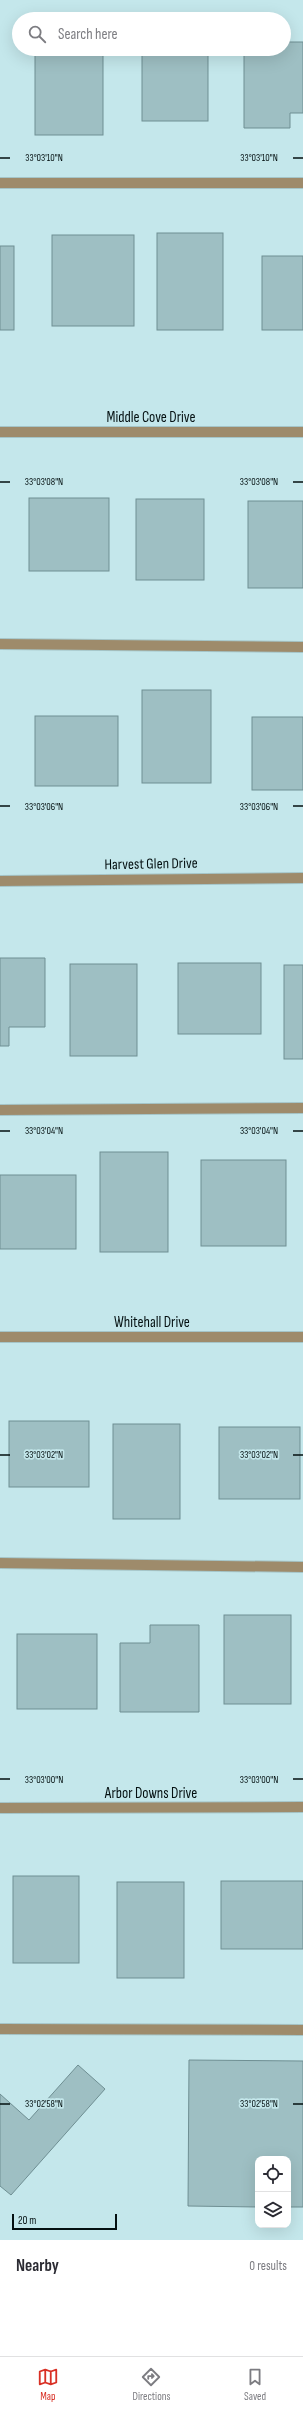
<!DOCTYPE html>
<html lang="en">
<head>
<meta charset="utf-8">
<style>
  :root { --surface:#fff; --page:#f2f2f3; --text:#2b2b33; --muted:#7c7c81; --line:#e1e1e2; --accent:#d93025 }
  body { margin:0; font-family:"Sofia Sans Condensed",sans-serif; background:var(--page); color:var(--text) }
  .controls { position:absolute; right:12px; bottom:12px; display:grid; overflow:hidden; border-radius:8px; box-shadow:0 4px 16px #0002 }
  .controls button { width:36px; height:36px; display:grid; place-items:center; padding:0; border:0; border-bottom:1px solid var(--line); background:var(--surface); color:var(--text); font:20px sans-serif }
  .scale { position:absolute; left:12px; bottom:10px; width:105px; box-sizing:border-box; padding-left:4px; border:2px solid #041011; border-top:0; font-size:11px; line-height:14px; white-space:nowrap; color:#041011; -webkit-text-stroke:3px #c4e7eb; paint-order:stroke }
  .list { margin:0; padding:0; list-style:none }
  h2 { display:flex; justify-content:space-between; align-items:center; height:52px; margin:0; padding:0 16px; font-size:17px }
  h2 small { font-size:13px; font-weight:400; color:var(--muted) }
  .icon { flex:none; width:22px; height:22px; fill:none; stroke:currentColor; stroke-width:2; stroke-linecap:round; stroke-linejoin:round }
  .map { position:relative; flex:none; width:303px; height:2240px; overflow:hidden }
  .search { position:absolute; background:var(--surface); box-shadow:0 4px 16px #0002; left:12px; right:12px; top:12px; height:44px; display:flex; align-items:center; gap:10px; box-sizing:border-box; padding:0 14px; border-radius:22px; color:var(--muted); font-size:15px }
  .sheet { height:116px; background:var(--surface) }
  nav { display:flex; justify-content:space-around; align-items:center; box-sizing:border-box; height:56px; border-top:1px solid var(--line); background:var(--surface); font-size:11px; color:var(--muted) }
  nav a { display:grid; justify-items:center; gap:2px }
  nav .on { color:var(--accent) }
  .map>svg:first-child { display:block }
</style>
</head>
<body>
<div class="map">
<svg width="303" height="2240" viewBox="0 0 303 2240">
  <rect width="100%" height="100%" fill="#c4e7eb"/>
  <!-- building -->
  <g fill="#9ebfc3" stroke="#6f8f93">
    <path d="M284,42H303V113H290V128H244V49H284Z"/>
    <rect x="35" y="49" width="68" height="86"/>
    <rect x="142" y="49" width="66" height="72"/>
    <rect x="157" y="233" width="66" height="97"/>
    <rect x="52" y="235" width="82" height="91"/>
    <rect x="0" y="246" width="14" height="84"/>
    <rect x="262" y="256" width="41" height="74"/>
    <rect x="29" y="498" width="80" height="73"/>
    <rect x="136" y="499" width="68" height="81"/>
    <rect x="248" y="501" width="55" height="87"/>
    <rect x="142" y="690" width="69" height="93"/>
    <rect x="35" y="716" width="83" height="70"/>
    <rect x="252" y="717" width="51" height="73"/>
    <path d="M0,958H45V1027H9V1046H0Z"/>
    <rect x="178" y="963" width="83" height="71"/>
    <rect x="70" y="964" width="67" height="92"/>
    <rect x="284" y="965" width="19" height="94"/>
    <rect x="100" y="1152" width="68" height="100"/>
    <rect x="201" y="1160" width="85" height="86"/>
    <rect x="0" y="1175" width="76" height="74"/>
    <rect x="9" y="1421" width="80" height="66"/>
    <rect x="113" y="1424" width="67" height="95"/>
    <rect x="219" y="1427" width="81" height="72"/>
    <rect x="224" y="1615" width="67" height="89"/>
    <path d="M150,1625H199V1712H120V1643H150Z"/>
    <rect x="17" y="1634" width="80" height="75"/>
    <rect x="13" y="1876" width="66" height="87"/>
    <rect x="221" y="1881" width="82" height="68"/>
    <rect x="117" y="1882" width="67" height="96"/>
    <path d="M189,2060L303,2061V2207H288V2159H258V2207L188,2206Z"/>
    <path d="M78,2065L105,2089L11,2195L0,2186V2094L29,2120Z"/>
  </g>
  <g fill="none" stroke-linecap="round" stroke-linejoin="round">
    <defs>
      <g id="minor">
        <path d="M0,183H303"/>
        <path d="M0,432H303"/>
        <path d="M0,644L303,647"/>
        <path d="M0,881L303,878"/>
        <path d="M0,1110L303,1108"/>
        <path d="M0,1337H303"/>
        <path d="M0,1563L303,1567"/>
        <path d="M0,1808L303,1807"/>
        <path d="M0,2029L303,2030"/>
      </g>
    </defs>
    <!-- minor casing -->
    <use href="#minor" stroke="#a5c5c8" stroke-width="12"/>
    <!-- minor -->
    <use href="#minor" stroke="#9e8b6b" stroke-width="10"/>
  </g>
  <!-- ticks -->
  <path fill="none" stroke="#041011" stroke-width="1.5" d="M0,158H10M293,158H303M0,482H10M293,482H303M0,806H10M293,806H303M0,1131H10M293,1131H303M0,1455H10M293,1455H303M0,1779H10M293,1779H303M0,2104H10M293,2104H303"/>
  <g text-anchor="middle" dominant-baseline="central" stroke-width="3.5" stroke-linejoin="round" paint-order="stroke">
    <!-- street labels -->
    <g font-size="15" fill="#041011" stroke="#c4e7eb">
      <text x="151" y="417">Middle Cove Drive</text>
      <text transform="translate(151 864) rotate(-1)">Harvest Glen Drive</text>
      <text x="152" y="1322">Whitehall Drive</text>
      <text x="151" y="1793">Arbor Downs Drive</text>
    </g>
  </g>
  <g font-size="10" text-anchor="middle" fill="#041011" stroke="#c4e7eb" stroke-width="3.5" stroke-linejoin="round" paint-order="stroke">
    <text x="44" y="161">33°03'10"N</text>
    <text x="259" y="161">33°03'10"N</text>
    <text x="44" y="485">33°03'08"N</text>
    <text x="259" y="485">33°03'08"N</text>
    <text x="44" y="810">33°03'06"N</text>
    <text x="259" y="810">33°03'06"N</text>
    <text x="44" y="1134">33°03'04"N</text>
    <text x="259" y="1134">33°03'04"N</text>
    <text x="44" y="1458">33°03'02"N</text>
    <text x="259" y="1458">33°03'02"N</text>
    <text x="44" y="1783">33°03'00"N</text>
    <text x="259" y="1783">33°03'00"N</text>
    <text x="44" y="2107">33°02'58"N</text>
    <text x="259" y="2107">33°02'58"N</text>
  </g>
</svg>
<div class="controls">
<button><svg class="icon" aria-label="locate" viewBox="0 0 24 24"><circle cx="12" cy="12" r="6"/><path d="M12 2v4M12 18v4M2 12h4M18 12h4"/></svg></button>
<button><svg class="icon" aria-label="layers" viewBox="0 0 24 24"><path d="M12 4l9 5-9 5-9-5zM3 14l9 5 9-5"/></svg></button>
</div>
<div class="scale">20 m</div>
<div class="search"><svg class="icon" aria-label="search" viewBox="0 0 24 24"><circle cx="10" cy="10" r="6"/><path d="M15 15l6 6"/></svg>Search here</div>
</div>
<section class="sheet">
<h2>Nearby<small>0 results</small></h2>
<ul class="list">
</ul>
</section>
<nav>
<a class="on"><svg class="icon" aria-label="map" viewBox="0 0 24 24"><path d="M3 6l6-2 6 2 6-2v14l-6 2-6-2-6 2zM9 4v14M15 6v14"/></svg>Map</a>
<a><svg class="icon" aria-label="directions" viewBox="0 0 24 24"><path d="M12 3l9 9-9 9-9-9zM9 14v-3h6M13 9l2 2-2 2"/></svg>Directions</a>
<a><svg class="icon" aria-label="saved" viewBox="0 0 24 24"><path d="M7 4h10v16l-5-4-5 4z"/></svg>Saved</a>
</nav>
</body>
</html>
